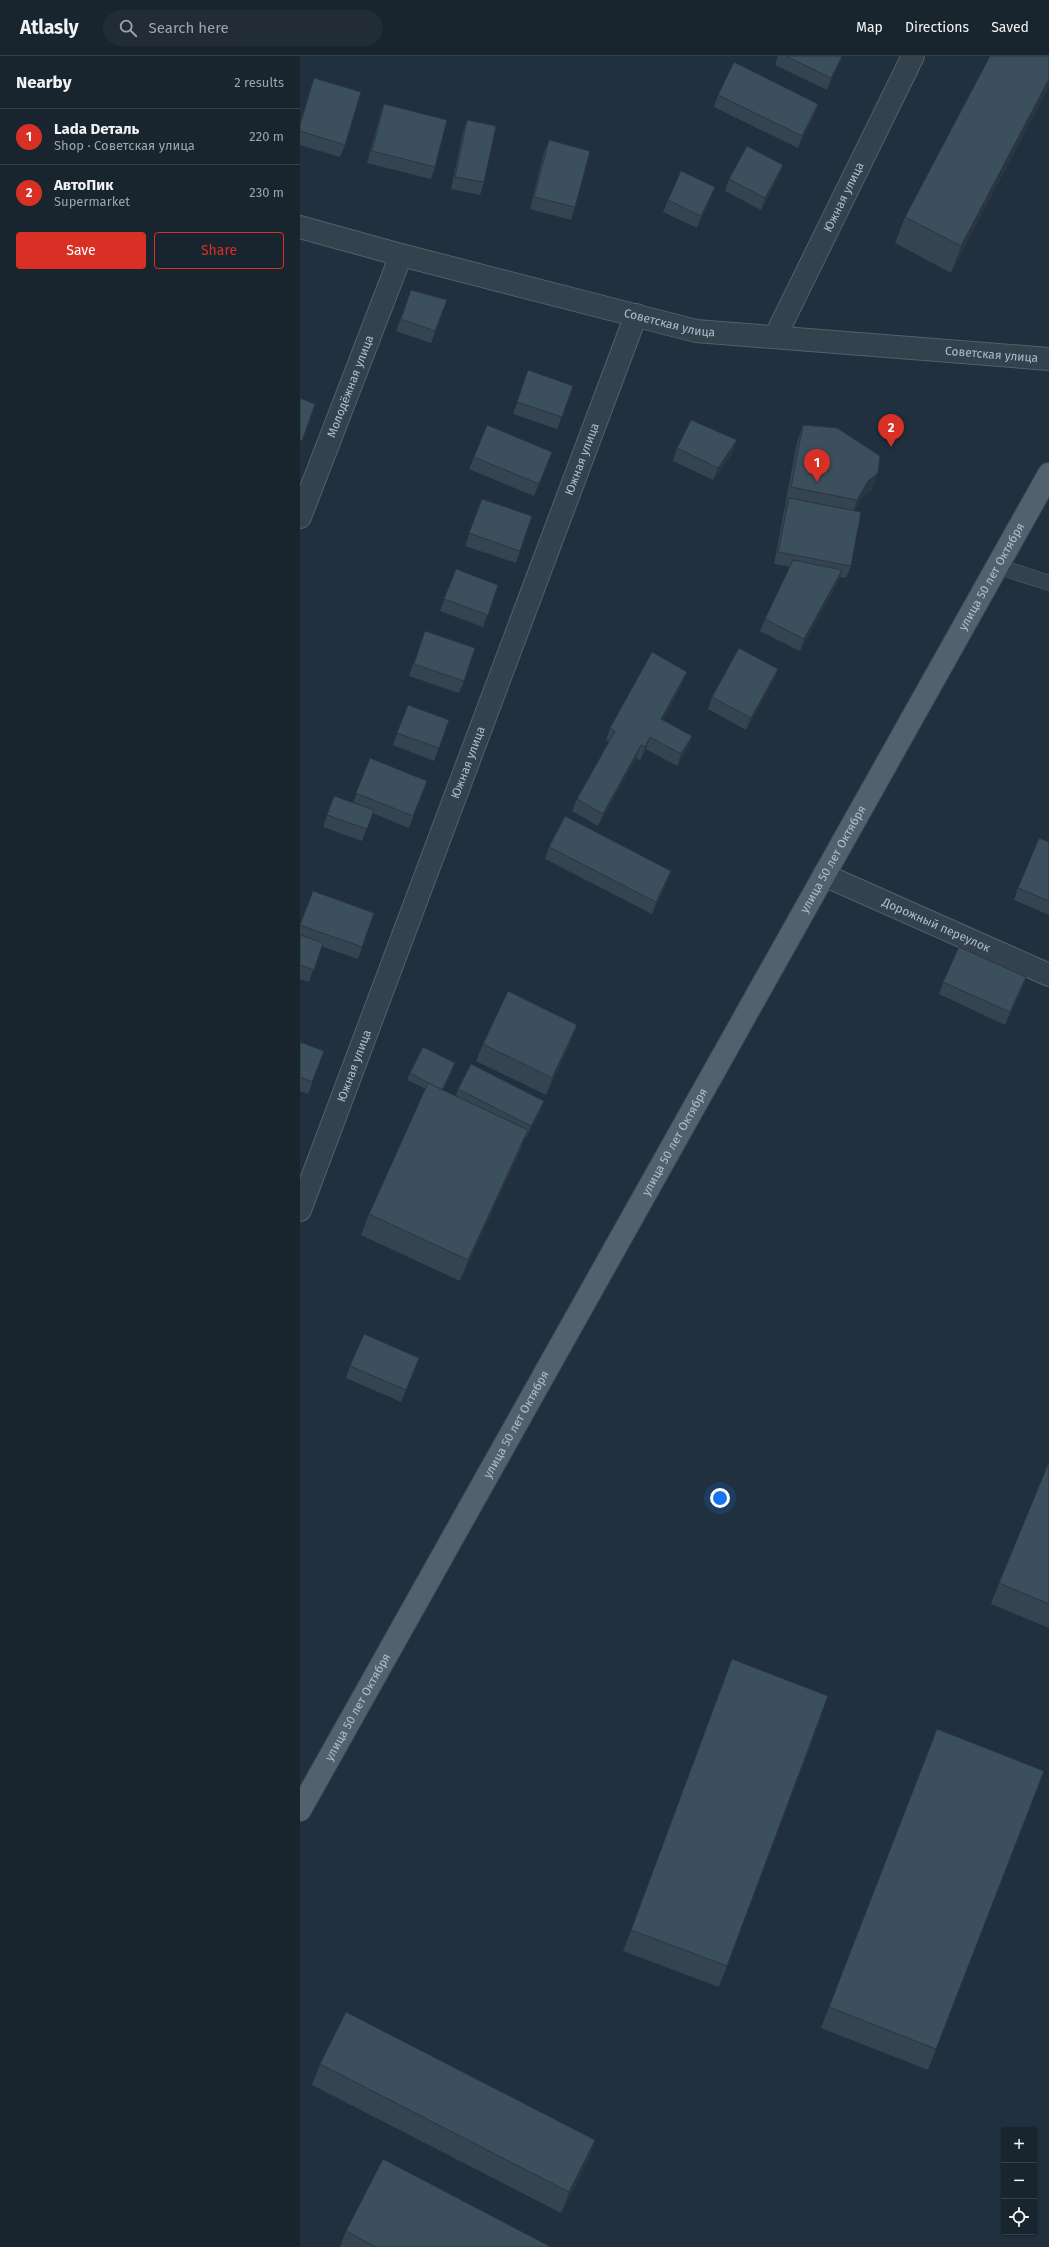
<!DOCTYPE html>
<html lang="en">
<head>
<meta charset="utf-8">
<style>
  :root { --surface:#18242e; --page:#212c36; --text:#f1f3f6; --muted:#9fa4aa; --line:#36414a; --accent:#d93025 }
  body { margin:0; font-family:"Fira Sans",sans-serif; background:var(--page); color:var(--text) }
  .controls { position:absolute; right:12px; bottom:12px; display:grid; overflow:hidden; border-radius:4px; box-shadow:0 1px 3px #0004 }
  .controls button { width:36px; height:36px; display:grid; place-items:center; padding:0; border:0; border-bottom:1px solid var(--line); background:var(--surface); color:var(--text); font:20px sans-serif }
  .you { position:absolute; left:420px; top:1442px; width:14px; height:14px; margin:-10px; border:3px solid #fff; border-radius:50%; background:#1a73e8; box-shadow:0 0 0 6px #1a73e833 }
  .badge { display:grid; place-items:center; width:26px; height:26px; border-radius:50%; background:var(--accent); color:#fff; font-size:13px; font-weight:700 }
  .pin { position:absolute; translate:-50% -33px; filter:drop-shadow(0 1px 2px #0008) }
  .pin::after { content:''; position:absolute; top:21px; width:14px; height:12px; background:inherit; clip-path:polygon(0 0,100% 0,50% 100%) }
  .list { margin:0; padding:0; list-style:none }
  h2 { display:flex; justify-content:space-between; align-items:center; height:52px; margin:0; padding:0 16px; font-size:17px }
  h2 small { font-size:13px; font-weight:400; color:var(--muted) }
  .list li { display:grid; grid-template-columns:26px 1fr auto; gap:12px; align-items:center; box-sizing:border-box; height:56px; padding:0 16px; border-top:1px solid var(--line) }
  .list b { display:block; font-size:15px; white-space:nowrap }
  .list p { margin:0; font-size:13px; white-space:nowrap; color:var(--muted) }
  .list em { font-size:13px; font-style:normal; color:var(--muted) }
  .actions { display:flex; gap:8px; padding:12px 16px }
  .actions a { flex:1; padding:9px 0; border:1px solid var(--accent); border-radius:4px; text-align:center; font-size:14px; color:var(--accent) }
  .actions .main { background:var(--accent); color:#fff }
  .icon { flex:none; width:22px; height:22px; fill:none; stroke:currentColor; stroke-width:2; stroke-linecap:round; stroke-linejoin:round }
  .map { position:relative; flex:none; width:749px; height:2191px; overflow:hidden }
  header { display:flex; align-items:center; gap:24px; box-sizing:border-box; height:56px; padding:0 20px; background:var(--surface); border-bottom:1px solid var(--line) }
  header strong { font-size:19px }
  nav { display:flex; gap:22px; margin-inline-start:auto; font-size:14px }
  .search { width:280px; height:36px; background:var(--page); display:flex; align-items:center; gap:10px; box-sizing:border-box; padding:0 14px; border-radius:22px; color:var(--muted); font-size:15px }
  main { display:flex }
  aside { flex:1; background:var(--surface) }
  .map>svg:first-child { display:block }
</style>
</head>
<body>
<header>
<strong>Atlasly</strong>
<div class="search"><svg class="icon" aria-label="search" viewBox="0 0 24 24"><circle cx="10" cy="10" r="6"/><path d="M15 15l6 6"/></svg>Search here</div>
<nav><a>Map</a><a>Directions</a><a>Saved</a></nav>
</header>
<main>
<aside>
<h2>Nearby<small>2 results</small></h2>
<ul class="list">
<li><span class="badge">1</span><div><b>Lada Dеталь</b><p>Shop · Советская улица</p></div><em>220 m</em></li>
<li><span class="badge">2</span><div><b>АвтоПик</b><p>Supermarket</p></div><em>230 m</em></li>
</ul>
<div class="actions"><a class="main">Save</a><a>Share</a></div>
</aside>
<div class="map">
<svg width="749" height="2191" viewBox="0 0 749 2191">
  <rect width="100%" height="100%" fill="#20303e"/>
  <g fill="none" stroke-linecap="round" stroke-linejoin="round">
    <defs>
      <path id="service" d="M697,510L749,527"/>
      <g id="minor">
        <path id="s1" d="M0,171L101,199L396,275L749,303"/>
        <path id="s2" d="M475,281L613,0"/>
        <path id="s3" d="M0,461L101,199"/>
        <path id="s4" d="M524,819L749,919"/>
        <path id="s5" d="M0,1154L336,259"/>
      </g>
      <g id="primary">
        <path id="s6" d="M0,1754L749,418"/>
      </g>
    </defs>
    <!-- service casing -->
    <use href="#service" stroke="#53606b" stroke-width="16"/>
    <!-- minor casing -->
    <use href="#minor" stroke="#53606b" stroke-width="24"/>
    <!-- primary casing -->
    <use href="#primary" stroke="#3e4b56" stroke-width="24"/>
    <!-- service -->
    <use href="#service" stroke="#34424e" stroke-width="15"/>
    <!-- minor -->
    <use href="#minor" stroke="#34424e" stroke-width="22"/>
    <!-- primary -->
    <use href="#primary" stroke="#52616e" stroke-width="22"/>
  </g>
  <!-- wall -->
  <g fill="#344450">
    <path d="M478,0H542L527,34L475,9Z"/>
    <path d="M749,0L651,217L595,187L605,161Z"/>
    <path d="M14,22L45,89L40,101L0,89V67L10,34Z"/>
    <path d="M418,39L518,48L514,60L498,92L414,51Z"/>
    <path d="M84,48L135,111L131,123L67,107L80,60Z"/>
    <path d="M167,64L184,126L180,139L151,133L163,76Z"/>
    <path d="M249,84L275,151L271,164L230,153L244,96Z"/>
    <path d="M483,109L478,121L461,154L425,135L429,123Z"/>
    <path d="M368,144H410L397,172L363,156Z"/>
    <path d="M111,234L147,244L131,287L96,275Z"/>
    <path d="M228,314L273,330L257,373L213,358Z"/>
    <path d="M503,369L572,434L561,442L555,454L551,510L546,522L540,521L538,526L500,595L460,575L465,563L490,511L474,508L484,454L486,449H485L497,386Z"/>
    <path d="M377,392L433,396L413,424L373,405Z"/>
    <path d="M252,396L234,440L169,413L174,401Z"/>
    <path d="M182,443L232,460L216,507L165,490Z"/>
    <path d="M156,513L198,529L183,571L140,555Z"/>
    <path d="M121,587L164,625L159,637L109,620Z"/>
    <path d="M478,613L473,626L446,674L408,653L412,641Z"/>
    <path d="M382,628L363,664L392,680L388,692L377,710L346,693L340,704L336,702L298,770L272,755L277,743L309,686L306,684L310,672Z"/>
    <path d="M108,649L149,664L134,705L93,689Z"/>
    <path d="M70,702L127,725L109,772L72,757L62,785L23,771L34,740L53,747Z"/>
    <path d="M749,786V859L714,844L718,832Z"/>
    <path d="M249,791L371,815L367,827L352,858L245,803Z"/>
    <path d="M13,835L74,857L58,903L21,890L9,926L0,923V869Z"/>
    <path d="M726,921L722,933L705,969L639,938L643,926Z"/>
    <path d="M0,986L24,995L8,1038L0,1035Z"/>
    <path d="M271,986L246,1039L176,1005L183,988Z"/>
    <path d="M153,1014L143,1034L156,1040L158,1033L244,1045L239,1057L226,1082L225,1081L220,1095L160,1225L61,1179L69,1158L126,1033L107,1024L110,1017Z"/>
    <path d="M50,1310L115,1314L101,1346L46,1322Z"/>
    <path d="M749,1406V1572L691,1548L699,1527Z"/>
    <path d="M521,1661L419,1931L323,1895L331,1874Z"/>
    <path d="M736,1736L628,2014L521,1972L529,1951Z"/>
    <path d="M20,2008L295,2084L288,2105L261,2157L12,2029Z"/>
    <path d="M46,2175L251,2191H40Z"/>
  </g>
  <!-- shaded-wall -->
  <g fill="#2a3741">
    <path d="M542,0L541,4L527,34L531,22Z"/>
    <path d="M749,23V31L651,217L661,190Z"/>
    <path d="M518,48L514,60L498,92L502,80Z"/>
    <path d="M483,109L478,121L461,154L465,142Z"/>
    <path d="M415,131L410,144L397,172L401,160Z"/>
    <path d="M437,384L433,396L413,424L418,412Z"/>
    <path d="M252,396L248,408L234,440L239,428Z"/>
    <path d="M578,417L572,434L561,442L551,462L557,444L568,425Z"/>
    <path d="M542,514L538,526L500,595L504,583Z"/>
    <path d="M478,613L473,626L446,674L451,662Z"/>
    <path d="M387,616L382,628L357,675L361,663Z"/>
    <path d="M392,680L388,692L377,710L381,698Z"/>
    <path d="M350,681L346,693L340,704L345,691Z"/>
    <path d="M341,689L336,702L298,770L303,758Z"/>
    <path d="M371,815L367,827L352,858L356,846Z"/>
    <path d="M726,921L722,933L705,969L710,956Z"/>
    <path d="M277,969L271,986L246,1039L252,1022Z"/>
    <path d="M155,1007L153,1014L139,1040L142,1034Z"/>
    <path d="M244,1045L239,1057L226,1082L231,1070Z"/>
    <path d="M228,1074L220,1095L160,1225L168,1204Z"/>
    <path d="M119,1302L115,1314L101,1346L106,1334Z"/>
    <path d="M744,1715L736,1736L628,2014L636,1993Z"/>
    <path d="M295,2084L288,2105L261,2157L269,2136Z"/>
  </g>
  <!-- building -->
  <g fill="#3c4f5d" stroke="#2a3741">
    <path d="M486,0H542L531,22Z"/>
    <path d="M690,0H749V23L661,190L605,161Z"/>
    <path d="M434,6L518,48L502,80L418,39Z"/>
    <path d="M14,22L61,36L45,89L0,75V69Z"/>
    <path d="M84,48L147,64L135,111L72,95Z"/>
    <path d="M167,64L196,70L184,126L155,121Z"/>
    <path d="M249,84L290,95L275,151L234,141Z"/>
    <path d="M447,90L483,109L465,142L429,123Z"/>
    <path d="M381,115L415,131L401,160L368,144Z"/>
    <path d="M111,234L147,244L135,275L101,263Z"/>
    <path d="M228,314L273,330L262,361L217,346Z"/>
    <path d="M0,342L15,348L2,385L0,384Z"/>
    <path d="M391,364L437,384L418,412L377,392Z"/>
    <path d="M187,369L252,396L239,428L174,401Z"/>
    <path d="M503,369L537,372L580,400L578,417L568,425L557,444L491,431Z"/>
    <path d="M489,442L561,456L551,510L478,496Z"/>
    <path d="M182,443L232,460L220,495L169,477Z"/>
    <path d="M493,504L542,514L504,583L465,563Z"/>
    <path d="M156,513L198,529L188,559L144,543Z"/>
    <path d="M125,575L175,592L164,625L114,608Z"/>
    <path d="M439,592L478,613L451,662L412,641Z"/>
    <path d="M352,596L387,616L361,663L392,680L381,698L350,681L345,691L341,689L303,758L277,743L315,675L310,672Z"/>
    <path d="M108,649L149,664L139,692L97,677Z"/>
    <path d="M70,702L127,725L113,760L56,737Z"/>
    <path d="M34,740L74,754L67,773L27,759Z"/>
    <path d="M265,760L371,815L356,846L249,791Z"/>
    <path d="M739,782L749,786V845L718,832Z"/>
    <path d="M13,835L74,857L62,891L0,869Z"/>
    <path d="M0,879L23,887L14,914L0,909Z"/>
    <path d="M659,891L726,921L710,956L643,926Z"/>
    <path d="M208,935L277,969L252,1022L183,988Z"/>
    <path d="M0,986L24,995L12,1026L0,1021Z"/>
    <path d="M123,991L155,1007L142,1034L110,1017Z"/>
    <path d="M171,1008L244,1045L231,1070L158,1033Z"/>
    <path d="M128,1027L228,1074L168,1204L69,1158Z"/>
    <path d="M64,1278L119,1302L106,1334L50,1310Z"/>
    <path d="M749,1406V1548L699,1527Z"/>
    <path d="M432,1603L528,1640L427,1910L331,1874Z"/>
    <path d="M637,1673L744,1715L636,1993L529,1951Z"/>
    <path d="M46,1956L295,2084L269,2136L20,2008Z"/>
    <path d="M83,2103L251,2191H76L46,2175Z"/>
  </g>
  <g text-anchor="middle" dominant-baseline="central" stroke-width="3" stroke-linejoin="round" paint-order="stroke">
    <!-- street labels -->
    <g font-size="12" fill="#b0bdc9" stroke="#1a2732">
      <text stroke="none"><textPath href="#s2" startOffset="156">Южная улица</textPath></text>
      <text stroke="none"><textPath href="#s1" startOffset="382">Советская улица</textPath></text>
      <text stroke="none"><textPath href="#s1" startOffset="706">Советская улица</textPath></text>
      <text stroke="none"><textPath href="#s3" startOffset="140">Молодёжная улица</textPath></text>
      <text stroke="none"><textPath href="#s5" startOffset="802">Южная улица</textPath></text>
      <text stroke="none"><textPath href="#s6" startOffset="1414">улица 50 лет Октября</textPath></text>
      <text stroke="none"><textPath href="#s5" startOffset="478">Южная улица</textPath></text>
      <text stroke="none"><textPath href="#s6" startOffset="1090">улица 50 лет Октября</textPath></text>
      <text stroke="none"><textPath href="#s4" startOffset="123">Дорожный переулок</textPath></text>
      <text stroke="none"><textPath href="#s5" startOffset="154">Южная улица</textPath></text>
      <text stroke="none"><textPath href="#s6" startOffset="766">улица 50 лет Октября</textPath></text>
      <text stroke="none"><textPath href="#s6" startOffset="442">улица 50 лет Октября</textPath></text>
      <text stroke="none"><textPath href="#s6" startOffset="118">улица 50 лет Октября</textPath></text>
    </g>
  </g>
</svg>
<div class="controls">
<button>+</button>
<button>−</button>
<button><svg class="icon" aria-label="locate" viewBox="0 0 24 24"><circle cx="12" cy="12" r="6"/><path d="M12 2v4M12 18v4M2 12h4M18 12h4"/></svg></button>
</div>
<div class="you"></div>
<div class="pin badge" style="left:517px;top:426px">1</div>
<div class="pin badge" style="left:591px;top:391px">2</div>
</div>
</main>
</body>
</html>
